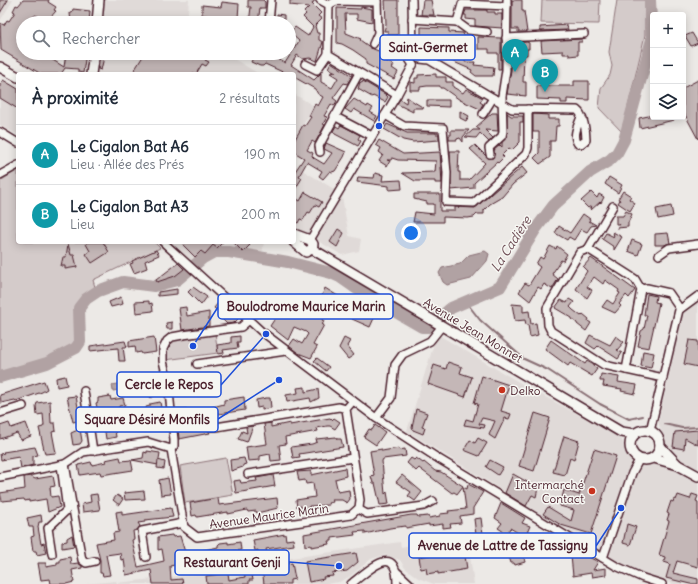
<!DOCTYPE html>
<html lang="fr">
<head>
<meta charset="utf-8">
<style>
  :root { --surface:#fff; --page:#f2f2f3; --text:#1f2937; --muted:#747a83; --line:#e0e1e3; --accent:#c8321e }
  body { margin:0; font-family:Delius,sans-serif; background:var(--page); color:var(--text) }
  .controls { position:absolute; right:12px; top:12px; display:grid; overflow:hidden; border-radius:4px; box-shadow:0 2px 10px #0003 }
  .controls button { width:36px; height:36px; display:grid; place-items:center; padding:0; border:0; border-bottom:1px solid var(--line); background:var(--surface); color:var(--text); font:20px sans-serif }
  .you { position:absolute; left:411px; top:233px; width:14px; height:14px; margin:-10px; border:3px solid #fff; border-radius:50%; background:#1a73e8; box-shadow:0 0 0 6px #1a73e833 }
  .badge { display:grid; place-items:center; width:26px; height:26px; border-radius:50%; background:var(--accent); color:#fff; font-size:13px; font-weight:700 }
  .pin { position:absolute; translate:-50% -33px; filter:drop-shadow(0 1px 2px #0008) }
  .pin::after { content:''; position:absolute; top:21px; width:14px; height:12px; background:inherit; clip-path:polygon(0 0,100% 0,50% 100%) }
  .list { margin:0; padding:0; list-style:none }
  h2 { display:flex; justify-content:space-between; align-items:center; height:52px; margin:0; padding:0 16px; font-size:17px }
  h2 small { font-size:13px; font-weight:400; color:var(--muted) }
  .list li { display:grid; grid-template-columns:26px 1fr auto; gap:12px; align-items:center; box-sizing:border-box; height:60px; padding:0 16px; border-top:1px solid var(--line) }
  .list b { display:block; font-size:15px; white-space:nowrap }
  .list p { margin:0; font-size:13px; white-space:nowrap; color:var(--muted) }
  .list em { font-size:13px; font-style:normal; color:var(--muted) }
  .icon { flex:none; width:22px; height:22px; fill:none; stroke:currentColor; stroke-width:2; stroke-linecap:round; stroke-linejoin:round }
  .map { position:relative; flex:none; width:698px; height:584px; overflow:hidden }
  .search { position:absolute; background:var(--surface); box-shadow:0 2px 10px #0003; left:16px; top:16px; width:280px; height:44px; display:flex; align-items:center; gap:10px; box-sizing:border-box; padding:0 14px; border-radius:22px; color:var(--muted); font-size:15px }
  .panel { position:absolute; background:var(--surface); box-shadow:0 2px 10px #0003; left:16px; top:72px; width:280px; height:172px; border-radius:4px }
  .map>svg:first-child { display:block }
</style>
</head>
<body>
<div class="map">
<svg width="698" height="584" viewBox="0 0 698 584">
  <rect width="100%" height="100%" fill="#ece9e6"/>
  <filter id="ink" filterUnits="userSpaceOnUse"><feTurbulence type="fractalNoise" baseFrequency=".025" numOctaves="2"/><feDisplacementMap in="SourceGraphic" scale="8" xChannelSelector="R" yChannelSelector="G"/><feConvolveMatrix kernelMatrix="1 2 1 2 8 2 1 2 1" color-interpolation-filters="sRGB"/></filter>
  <g filter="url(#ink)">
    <!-- built -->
    <g fill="#e0dad8">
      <path d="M0,0H13L0,21Z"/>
      <path d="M103,0H189L187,23H101Z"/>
      <path d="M98,53H224L259,74H96Z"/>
      <path d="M4,79L18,87V135L0,125V85Z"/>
      <path d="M294,94L314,106L294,141Z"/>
      <path d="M294,165L344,195L342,197L349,236L361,239L359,251L342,255L294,227Z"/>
      <path d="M169,242H264L262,255L214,251L192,264Z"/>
      <path d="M698,301V584H674L648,577L624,566L407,431L437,334L527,387L618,436L622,440L632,462L643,465L655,462L668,448L658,422L684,311Z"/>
      <path d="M467,535L474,584H434L418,578L405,568L400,560L385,555L371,559L349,577L339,582L326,584H86L116,581L117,583L196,574V572L400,542L401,547Z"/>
    </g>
    <!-- green -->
    <g fill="#d4cbca" stroke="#8f757a">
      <path d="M542,0H600L599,24L541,23Z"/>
      <path d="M617,0H645V35L622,132L599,108L601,88L610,75L612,66L609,52Z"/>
      <path d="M18,170V242H154L160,248L93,280L96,291C62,307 90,333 75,347C63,358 17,370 0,375V181Z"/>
      <path d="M215,333L218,353L165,360C166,354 166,346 171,342C178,336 205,335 215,333Z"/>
      <path d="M226,458L233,495L185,503L180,466Z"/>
    </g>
    <!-- water -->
    <g fill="#b1a2a3" stroke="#886e73">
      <path d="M485,251L489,254L487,261L471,279L447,285L443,282L439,273L442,268L460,264L469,255Z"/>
      <path d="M124,383L125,389L113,391L112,385Z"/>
    </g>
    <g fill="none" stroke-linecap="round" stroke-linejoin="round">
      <!-- stream -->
      <g stroke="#886e73" stroke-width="2">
        <path d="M466,302L480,320L524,359L548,370L600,404L629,419L643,416"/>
        <path d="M664,424L682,428L698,427"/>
      </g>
      <!-- river -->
      <path stroke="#b1a2a3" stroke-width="12" d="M0,377L47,363L76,348L80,342L79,308L86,299L98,291L123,282L154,286L177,280L203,258L214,252H229L288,262L331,273L340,277L363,293L422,327H429L451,308L500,287L535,230L553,206L590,172L610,160L617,153L624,140L652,39L650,0"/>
    </g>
    <!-- building -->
    <g fill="#c4b7b7" stroke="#4a1f2b">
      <path d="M0,0H8L0,13Z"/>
      <path d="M23,0H49L48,2L56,7L54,10L56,11L48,20L35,15L30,22L23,23V30L17,39L23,42V53H38L42,55L45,53L48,55V57L64,67L66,53H86L83,73L78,72V69L65,68L61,74H41L1,50L0,23L4,25L7,20L9,21L15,12L13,11L16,5L18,6Z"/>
      <path d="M248,0H263L265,2V8H260L258,23H249L251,7H248Z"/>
      <path d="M290,0H315L312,4L321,13L318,16L322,19L315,26L317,33H319V40L323,42L317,61L310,58L303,59L297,55L291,65L314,80L321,73V82L332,88L338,78L330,73L336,72L328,68L331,62L352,76L347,84L344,83L341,87L333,98L337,101L334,106L331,104L324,116L327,117L323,124L325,125L315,143L312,141L307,150L313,153L312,156L314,158L324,164L332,153L324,149L326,143L346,152L344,157L335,171L332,172L330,171L323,179L319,176L322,171L307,162L299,176L302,178L294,191V173L304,158L294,152V141L303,125L305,126L311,117L309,116L315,104L318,106L323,97L318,94L315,89L294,77V74H287L265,64L263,66H260L251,62L255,54L271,60L272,57L276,58L285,63L299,41L290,33L295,27L308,36L313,27L303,17L306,14L304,12L309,7L290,5Z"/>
      <path d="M385,0H398V35H388V31H384L386,24Z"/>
      <path d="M423,0H431L434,15H421Z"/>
      <path d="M512,0H522V11H524L527,32H518V29H512Z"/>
      <path d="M222,2L239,4L238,18L202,15V5L221,7Z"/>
      <path d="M361,7L372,9V22L357,19V14H345L346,33L361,39L360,40L371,48L381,52L389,39L397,44L386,61L394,65L392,68L398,72L394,79L366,64V59L353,50L342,44L337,43V8L361,9Z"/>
      <path d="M73,9L90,11L89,23H71L70,13H72Z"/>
      <path d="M466,10H487V12H495V14H502V28L475,26V20L466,19V15H464Z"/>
      <path d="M277,14L284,15V23H277Z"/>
      <path d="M567,25L568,30L540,31V27Z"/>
      <path d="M421,27L449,28V32L463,33L465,38H438V43L421,42Z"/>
      <path d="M692,33L698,43L691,46L685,36Z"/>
      <path d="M478,37L501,38V69H498V53H489V49H478Z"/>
      <path d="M582,39V42H578V55L569,56V54H563V51L542,52L541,41Z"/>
      <path d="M527,42L529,43V49H527V55H524L523,82H526V96L507,94L511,70V43Z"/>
      <path d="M438,48L465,58V62H475L474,65L494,67L493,76H476L471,72L472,70L438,55Z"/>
      <path d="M100,53H105L101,70L98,69Z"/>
      <path d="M145,53H209L205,60L209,62L206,66L202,64L196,74H132Z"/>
      <path d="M436,74V77H446V82H453V87L463,93L466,89L483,98L480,102L483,104L480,109L460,100L443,88H440V86H427L420,87V90H410V82L415,83V78H418V75Z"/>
      <path d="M3,80L18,89V109L0,98V85Z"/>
      <path d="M698,80V139L683,111V88Z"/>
      <path d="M363,81L385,94L388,97L385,102L373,96L372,97L358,89L360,82L362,83Z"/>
      <path d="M574,81H589V100L567,99V103H561V100L537,99V86H574Z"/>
      <path d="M407,97L414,102L424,108H413V112L397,104L400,99L406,103Z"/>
      <path d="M354,99L367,107L368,105L373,108L370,112L377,116L374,121L354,109L351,113L345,109Z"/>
      <path d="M427,100H449V107L427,106Z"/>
      <path d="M460,111L469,116L466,121L460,118Z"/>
      <path d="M492,113H497L498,131L485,130L493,138L489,142L480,133L476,138L465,137L473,130H480L476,127Z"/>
      <path d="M507,113L511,116H523V122H520V142L512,150L509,148L502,155L504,157L498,163L497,162L474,183V188L451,190L450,151H459L458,172H460V180H469L485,163L470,149L475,145L488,158H493L494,150L500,145L502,147V142L507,137Z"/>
      <path d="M533,114L548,115V119H559V126H556L555,141H550V157L540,164L534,158L539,153V132H533Z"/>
      <path d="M653,115V117H673L674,120L640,128L639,118Z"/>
      <path d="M387,124L407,133H436V134H439V140L413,142L403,140L384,129Z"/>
      <path d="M341,125L360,135L358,139L361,141L358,146L335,134L333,131L336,126L339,128Z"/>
      <path d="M451,130H469L463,137V142L460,138L457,139V140H449V135H451Z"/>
      <path d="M379,140L403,154L440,152L442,183H435V181H415L402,173L435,172L436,161L398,160L392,158L391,160H387L390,161L387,166L379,161L383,155L379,152L381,148L376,145Z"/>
      <path d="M522,167L527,173L513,184L502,197L490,204L484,210V214H477L474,217L468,218L443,217V222H413L415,212L434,214V204H427V202L414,199V194H440V211H455V207L475,208Z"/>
      <path d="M375,173L383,175L382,181L401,180L402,189L389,190V186L357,182L358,177L374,178Z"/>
      <path d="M609,177L622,185L618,193L605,184Z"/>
      <path d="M623,191L631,196L629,199L635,203L630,211L618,203L620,200L618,199Z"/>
      <path d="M305,192L322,202L319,207L315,205L310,213L308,212L303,220L300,219L298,223L294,221V197L300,201Z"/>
      <path d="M591,192L597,198L599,194L604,197L601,203L600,202L591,210L590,209L591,206L588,208L581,201Z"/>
      <path d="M671,206L673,216L658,219L656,209Z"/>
      <path d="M626,211L632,214L628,223V227L617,228L620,224H616V216H623Z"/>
      <path d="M583,214L590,219L589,221L596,225L591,226L587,232L581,229L574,240L569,237L567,240L555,233L559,226L570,233Z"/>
      <path d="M338,229L344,233L337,247L330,242Z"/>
      <path d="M613,232L622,237L614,250V247L602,239L606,233L614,237Z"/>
      <path d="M668,233L670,243L664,245H655V234Z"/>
      <path d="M632,240L642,244L638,255L628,251Z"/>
      <path d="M89,242H103L109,252L92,263L86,254L90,251L86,244Z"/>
      <path d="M180,242H223L217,248L213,245L205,254L201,251L195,257Z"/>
      <path d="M233,242H247L250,245L243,252Z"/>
      <path d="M68,244L71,255H74L77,267L65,269V266H61L63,257H66Z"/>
      <path d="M550,246L556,249L557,246L567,254L563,261L561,260L552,274L558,279L552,289L544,284L541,289L538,287L530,301L519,292L525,283L529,285L540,267L536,264L540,257L543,259Z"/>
      <path d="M156,250L159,255L145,261L147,268L134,273L130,264L133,263L132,261Z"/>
      <path d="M591,258L635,290L629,298L626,295L619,304L621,306L615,313L602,307L607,300L613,304L620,293L618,292L619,290L605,280L603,284L594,277L587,287L592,290L587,298L576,289L587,271L583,267Z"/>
      <path d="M178,263L184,269L175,276L157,282L156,280Z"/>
      <path d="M193,287L207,297L201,305L188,292Z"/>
      <path d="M325,288L341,298L337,306L321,298Z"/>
      <path d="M177,289V294L158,296V292Z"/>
      <path d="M647,294L656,296L655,302L659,303L649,348L638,346L641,331L644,329L647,315H644Z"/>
      <path d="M121,297L123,304L111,307L109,302Z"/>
      <path d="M569,299L574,302L570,307L573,310L581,316L583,314L589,319L588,321L591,323L586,331L577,324V323L572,319V318L555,308L561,300L567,303Z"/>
      <path d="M149,301V304L152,303L153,311L136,313L135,302Z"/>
      <path d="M289,301L324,316L322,320L324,321L322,325H324L313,345L317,347L311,358L298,353L289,346L294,339L302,344L308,334L306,332L294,327L288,340L270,326L280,311L284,314Z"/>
      <path d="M218,303L231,312L238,319L234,323L227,324L223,320L221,313L214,308Z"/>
      <path d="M512,304L523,305V312L529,311L531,324L536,323L538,335L530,337L528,325H526L525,320L515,321Z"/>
      <path d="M186,307L187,316L209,312V326L182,330L179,308Z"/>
      <path d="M357,308L375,316L370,327L352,319Z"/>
      <path d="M172,322V329H167L166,323Z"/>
      <path d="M590,335L610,345L616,336L624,342L617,350L622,353L618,359L598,346L595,349L586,343Z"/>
      <path d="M240,336V342H237L238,348L223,350L224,353L218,354L217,345L231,343V337Z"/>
      <path d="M154,337L156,352L142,354L141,352L136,353L135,346L129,347V341Z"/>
      <path d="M344,338L350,341L347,346L354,355L348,359L339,348Z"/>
      <path d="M551,340L585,364L587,361L594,365L593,366L597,369L592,376L570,363L568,366L545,349Z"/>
      <path d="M689,340L698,341V367L684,364Z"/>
      <path d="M125,341L127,347H123L125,361H119L118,348L90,351V346Z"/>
      <path d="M643,351L654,353L651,368L641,366Z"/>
      <path d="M317,358L329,367L326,371L314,361Z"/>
      <path d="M448,362L462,367L460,373L472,377L465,397L428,384L434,365L446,369Z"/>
      <path d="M601,374L619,377L618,382L637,385L635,394L621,391L622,389L603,386L604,381H600Z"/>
      <path d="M65,376L67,385L57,387L56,378Z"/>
      <path d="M482,376L509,385L501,411L511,414L509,419L505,418L495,439L489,435L495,421L482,418L479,424L485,425L484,428L464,425L466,419L473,421L478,404L474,403Z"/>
      <path d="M147,378L159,392L151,398L143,389L145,388L142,383Z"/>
      <path d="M44,381L47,389L42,392L16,401L15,400L1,403L0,395Z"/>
      <path d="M305,387V392L318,389L319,398L311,402L310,398L287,402L286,395L298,393L297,388Z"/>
      <path d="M76,396L79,413H81L82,420L73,422L67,397Z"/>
      <path d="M110,396L111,400L123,398L125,405L119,406V409L114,410V412L112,414L104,415L103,411L98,412L96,403L98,402V398Z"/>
      <path d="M244,397L245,410L212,415L213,422L208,423L206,427L210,433L179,439L176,409H187L188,416H183L185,428L200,425L198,411L224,404V400Z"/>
      <path d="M266,398H270L271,408L262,410V407L257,408L256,400Z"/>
      <path d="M50,401L51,423H55L56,431L52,432L56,453L45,454L39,428L43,427L44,425L43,414L37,415L36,406L37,403Z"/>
      <path d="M160,402L163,419H166L168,427L152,430L146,407L150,406V404Z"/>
      <path d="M416,409L427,413L422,427L425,428L423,434L413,430L412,428Z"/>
      <path d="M535,413L550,418L534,471L519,466Z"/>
      <path d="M330,418L332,420L334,418L340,422L335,429L330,426H327L317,428L318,431L285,437L286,444L279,445L281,460L271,461L270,454L260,456V460L248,461L246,447L267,444L264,424L271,423V427L290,423V425Z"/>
      <path d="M9,423L11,428L26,423L31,436L21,440L17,433L0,439V426Z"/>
      <path d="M114,424L116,437L106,439L104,425Z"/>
      <path d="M375,425L385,432L376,445L364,437L369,429L372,430Z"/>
      <path d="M253,426L247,442L238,439L242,431L247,433L246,427Z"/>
      <path d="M80,429L82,441L80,444L73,445L71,433Z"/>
      <path d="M698,430V445L685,438L684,449L673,447L675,432Z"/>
      <path d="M564,436L579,441L574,460L570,458L565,475L553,472Z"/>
      <path d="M336,437L337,439H341L343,447L299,454L300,457L293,458L291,447L312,444L317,442L316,439Z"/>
      <path d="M478,438L487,443L479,456L464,450L470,440L475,443Z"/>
      <path d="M35,447L38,455L33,456V465L21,468L19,457L1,460L0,454L4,453L3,452Z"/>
      <path d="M399,448V450L405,449L406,456L383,459L382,461L385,494L387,492L389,504L380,505L375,483H373L371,476L374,475L370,451L382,449V451Z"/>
      <path d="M594,449L616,456L591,534L561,525L543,514L548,507L571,521L574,510L560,506L564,490L579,495Z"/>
      <path d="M147,451L160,453L158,465L132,460L143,458L144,452L147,453Z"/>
      <path d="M120,457L121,461L131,460L133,470L101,475L100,472L80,475L78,465L91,462L92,465L106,462L105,460Z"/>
      <path d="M244,458L246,464L243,465V467L231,471L230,460Z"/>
      <path d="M411,458L414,460L416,458L423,463L424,462L435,471L441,472L463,486L457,494L454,492L452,493L419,468L416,471L407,463Z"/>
      <path d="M158,460L165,462L164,469L157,468Z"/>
      <path d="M490,460L503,467L498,475L486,467Z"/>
      <path d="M345,468L346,476L335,479L338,492L349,490L350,499L347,503L342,500H332L333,502L328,503L329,505L309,506V508L301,509V506L297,507L296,500L315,497L313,483L306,484L305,480L299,481L297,472L311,471V475Z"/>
      <path d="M513,474L538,488L536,497L532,495L526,506L505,493Z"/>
      <path d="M273,475L275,486L236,493L234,481L240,480L241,483L257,481L256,478Z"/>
      <path d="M402,475L422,492L415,501L408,496L411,492L396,482Z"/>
      <path d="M30,476L35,479L53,476L55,486L50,487L51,497L58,496L60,507L48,512L46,499L29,502V500L25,501L24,499L2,501L0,493L25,489L24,477Z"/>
      <path d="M168,478L171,494L161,495L159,480Z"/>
      <path d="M468,484L483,492L473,508V514L460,516L461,523L450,524L451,527L443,528V524L429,526V524L406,528V526L390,528L365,534V531L354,532L355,535L332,538V541H328L329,544L311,547V545L305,546L304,534L411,515H417L418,517L428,516L429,518L440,516V514L449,513L448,511L466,509L463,487L467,489Z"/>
      <path d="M144,491L145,499L125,500L124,493Z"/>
      <path d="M97,494L100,510L83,512L82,504L91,502L90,495Z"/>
      <path d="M692,494L698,496L696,501L698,502V567L677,561L673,573L698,579V584H690L666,578L670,564L664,562L665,557L659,555L669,521L667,520L669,514L667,513L671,501L673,502L674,499L676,500L678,495L690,499Z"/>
      <path d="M117,495L123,499L119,505L113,500Z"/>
      <path d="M218,498L219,505L277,498L278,508L257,513L256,511L248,512L247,510L228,514V512L197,517L196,515L192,516L190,503Z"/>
      <path d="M501,503L525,518L522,523L530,526L525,537L510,528L507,534L498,528L502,523L495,518Z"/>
      <path d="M171,508L173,517L145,520V522L138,523L140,526L137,530L133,531L134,539L132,540L138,567L164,561L162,549L158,550V537L172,535L173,537L180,536L188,562L170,566L171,580L182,579L183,584H153L151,570L126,575L124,559L121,560L120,553L106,555L110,575L103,576L102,573H100V560L96,543L114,540L113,533L119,532L116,512L122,511V515Z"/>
      <path d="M41,515L42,522H39L38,527L41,544L44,543L46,553L37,555L36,551H33L31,537L34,536L33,527H29L27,518Z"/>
      <path d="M481,518L483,534L476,535L474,519Z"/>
      <path d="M627,524L636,527L630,545L623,543Z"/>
      <path d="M285,534L286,540L293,539L294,545L266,549L267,553L258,554V550L255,551L253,540Z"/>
      <path d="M72,535L74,546L62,548V542L67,541V538Z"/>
      <path d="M228,542V544L240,542L241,550L222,553L223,555L217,556V560L211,561L210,557L202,559L200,551L218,547V545L220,543Z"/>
      <path d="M463,543L467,569L438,574V572L427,574L426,568L421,569L419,557L430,555L429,548Z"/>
      <path d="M522,549L525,562L515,565L514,563H511L508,553Z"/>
      <path d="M578,551L598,562L593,570L606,568V575L592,577L591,573L573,576L571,556L579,555Z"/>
      <path d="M356,553L358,562L347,571L332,573L333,576L323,577L324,579L309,582L305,561Z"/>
      <path d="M70,557L71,564L78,563L82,566V568L72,570L74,582L66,584H51L50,579L41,580L38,563H46V567L57,565V562H60V559Z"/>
      <path d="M292,563L295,579L290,580V584H264L262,568Z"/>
      <path d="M251,570L253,580H249V584H207L206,576L228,573L229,580L245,577L244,571Z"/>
    </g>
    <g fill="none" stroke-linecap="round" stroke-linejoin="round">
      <defs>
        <g id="minor">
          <path d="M320,0L329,5L328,54L397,95"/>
          <path d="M412,0L413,54L409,59L413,65"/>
          <path d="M329,5L336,1L377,2"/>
          <path d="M412,19L457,22L462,4L507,6"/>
          <path d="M457,22L468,30L487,32"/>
          <path d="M269,23L271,0"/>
          <path d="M506,38L584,34"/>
          <path d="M373,44L378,33L377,0"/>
          <path d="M420,59L429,60L512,109L577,110C584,115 586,132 586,140L581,144H578C572,136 578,125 581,117"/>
          <path d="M305,64L317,70L328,54"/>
          <path d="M483,114L493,98"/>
          <path d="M385,115L404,126L443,128L447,173L446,202L474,203L526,154L528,148V109"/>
          <path d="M334,116L372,136"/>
          <path d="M0,132L18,143"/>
          <path d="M320,152L319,146L359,73"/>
          <path d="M490,154L489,148L502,136L503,131L502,96L506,70L507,0"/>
          <path d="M0,175L18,165"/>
          <path d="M310,240L397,95L413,65"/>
          <path d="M163,242L261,331L376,418L439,459L616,566L643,578L662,584"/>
          <path d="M588,249L613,206"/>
          <path d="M659,255L669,248L698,244"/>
          <path d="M197,364L286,351"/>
          <path d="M626,370L641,289"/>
          <path d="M663,378L604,365L551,331L548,325L547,308L580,252L588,249L635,279L641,289L647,288L669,293L680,309"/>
          <path d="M84,391L93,451"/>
          <path d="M0,413L23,406"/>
          <path d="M376,418L391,398L395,365L403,354L430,341L442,326"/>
          <path d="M211,427H216L339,407L346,409"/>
          <path d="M650,431L679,310L698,296"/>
          <path d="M171,449L174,446V440L168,382L163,361V349L167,341L172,337L183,335L241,327L249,320"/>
          <path d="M65,464L82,560L86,563L95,561"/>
          <path d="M248,474L353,458"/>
          <path d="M0,477L65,464L83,452L148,442L171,449L184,527L197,537L351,515L359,508L360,500L346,409L353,401"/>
          <path d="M358,509L367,514L424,506L433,501"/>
          <path d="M52,554L48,528L67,510L61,465"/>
          <path d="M146,557L142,531L183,523"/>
          <path d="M603,558L632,473L639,460"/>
          <path d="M397,572L410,584"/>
          <path d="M351,584C367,572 397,540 397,584"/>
        </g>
        <g id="tertiary">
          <path d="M97,23L99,0"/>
          <path d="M0,67L18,77"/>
          <path d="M91,74L94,53"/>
          <path d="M294,234L310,240L313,244L312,249"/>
          <path d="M294,242L306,252L312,249"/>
          <path d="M312,249L621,432L635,434"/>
          <circle cx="645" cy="445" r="15"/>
          <path d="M660,446L677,464"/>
          <path d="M654,458L678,465L698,476"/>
        </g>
      </defs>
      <!-- minor casing -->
      <use href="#minor" stroke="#4a1f2b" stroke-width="10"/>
      <!-- tertiary casing -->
      <use href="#tertiary" stroke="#4a1f2b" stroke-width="12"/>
      <!-- minor -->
      <use href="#minor" stroke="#f6f6f2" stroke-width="7"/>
      <!-- tertiary -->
      <use href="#tertiary" stroke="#f6f6f2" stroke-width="9"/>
    </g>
  </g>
  <!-- markers -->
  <g fill="#c8321e" stroke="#f6f6f2" stroke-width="1.5">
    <circle cx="502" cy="390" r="4"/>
    <circle cx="592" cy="491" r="4"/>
  </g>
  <g text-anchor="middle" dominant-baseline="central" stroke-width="3" stroke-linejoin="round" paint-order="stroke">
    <!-- street labels -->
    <g font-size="12" fill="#4a1f2b" stroke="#f6f6f2">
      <text transform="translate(473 330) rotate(31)">Avenue Jean Monnet</text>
      <text transform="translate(269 516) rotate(-8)">Avenue Maurice Marin</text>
    </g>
    <!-- poi labels -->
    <g font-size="12" fill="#4a1f2b" stroke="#f6f6f2" text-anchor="start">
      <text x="510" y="390">Delko</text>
      <text x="584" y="484" text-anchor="end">Intermarché<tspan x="584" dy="14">Contact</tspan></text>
    </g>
    <!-- water labels -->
    <g font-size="13" font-style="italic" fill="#6e4d55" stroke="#f6f6f2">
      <text transform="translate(511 244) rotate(-57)">La Cadière</text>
    </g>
  </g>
  <!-- callouts -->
  <path fill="none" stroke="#1d4ed8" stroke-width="1.5" d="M379 126L380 48M193 346L218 307M266 334L221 385M279 380L218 419M621 508L596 546M339 566L289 562"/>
  <g fill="#1d4ed8" stroke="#f6f6f2" stroke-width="1.5">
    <circle cx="379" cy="126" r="4"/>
    <circle cx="193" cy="346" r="4"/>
    <circle cx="266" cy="334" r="4"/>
    <circle cx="279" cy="380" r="4"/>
    <circle cx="621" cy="508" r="4"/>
    <circle cx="339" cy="566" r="4"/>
  </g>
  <g fill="#f6f6f2" stroke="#1d4ed8" stroke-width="1.5">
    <rect x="380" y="35" width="95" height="25" rx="4"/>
    <rect x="218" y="294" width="175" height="25" rx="4"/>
    <rect x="117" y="372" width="104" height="25" rx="4"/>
    <rect x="76" y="407" width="142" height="25" rx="4"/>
    <rect x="409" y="533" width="187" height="25" rx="4"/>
    <rect x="175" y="550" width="114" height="25" rx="4"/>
  </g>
  <g font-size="13" text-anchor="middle" font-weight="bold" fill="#4a1f2b">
    <text x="428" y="52">Saint-Germet</text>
    <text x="306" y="311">Boulodrome Maurice Marin</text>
    <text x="169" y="389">Cercle le Repos</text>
    <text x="147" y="424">Square Désiré Monfils</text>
    <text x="503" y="550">Avenue de Lattre de Tassigny</text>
    <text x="232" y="567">Restaurant Genji</text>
  </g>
</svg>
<div class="controls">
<button>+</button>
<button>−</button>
<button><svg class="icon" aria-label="layers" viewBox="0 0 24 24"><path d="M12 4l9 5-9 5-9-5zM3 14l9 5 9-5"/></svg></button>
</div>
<div class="you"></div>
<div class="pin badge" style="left:515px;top:72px;background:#0f9aa8">A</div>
<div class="pin badge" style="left:545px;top:92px;background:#0f9aa8">B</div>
<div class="search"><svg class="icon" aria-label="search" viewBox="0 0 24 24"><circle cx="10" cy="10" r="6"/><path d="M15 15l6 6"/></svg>Rechercher</div>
<section class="panel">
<h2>À proximité<small>2 résultats</small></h2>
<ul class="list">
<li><span class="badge" style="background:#0f9aa8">A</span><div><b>Le Cigalon Bat A6</b><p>Lieu · Allée des Prés</p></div><em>190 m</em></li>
<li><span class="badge" style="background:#0f9aa8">B</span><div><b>Le Cigalon Bat A3</b><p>Lieu</p></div><em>200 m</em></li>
</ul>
</section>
</div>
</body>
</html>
